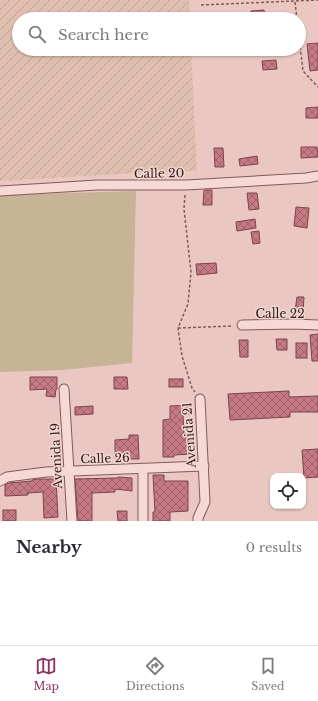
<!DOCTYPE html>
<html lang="en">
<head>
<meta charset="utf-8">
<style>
  :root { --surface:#fff; --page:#f2f2f3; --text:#2b2b33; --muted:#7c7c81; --line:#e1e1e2; --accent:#8c2f61 }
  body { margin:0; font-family:"Libre Baskerville",serif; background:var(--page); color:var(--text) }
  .controls { position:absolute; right:12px; bottom:12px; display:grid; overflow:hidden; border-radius:8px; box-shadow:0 1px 3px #0004 }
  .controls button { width:36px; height:36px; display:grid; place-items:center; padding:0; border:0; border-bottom:1px solid var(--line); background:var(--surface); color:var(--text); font:20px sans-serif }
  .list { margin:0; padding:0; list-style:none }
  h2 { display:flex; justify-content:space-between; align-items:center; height:52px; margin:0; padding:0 16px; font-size:17px }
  h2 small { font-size:13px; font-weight:400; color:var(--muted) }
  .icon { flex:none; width:22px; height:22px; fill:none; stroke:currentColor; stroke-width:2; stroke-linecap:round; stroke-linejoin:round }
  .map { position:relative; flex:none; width:318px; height:521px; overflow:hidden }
  .search { position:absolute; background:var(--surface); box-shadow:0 1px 3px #0004; left:12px; right:12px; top:12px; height:44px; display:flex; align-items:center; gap:10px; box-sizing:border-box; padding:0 14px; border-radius:22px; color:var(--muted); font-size:15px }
  .sheet { height:124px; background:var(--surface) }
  nav { display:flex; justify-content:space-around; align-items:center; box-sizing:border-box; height:56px; border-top:1px solid var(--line); background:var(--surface); font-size:11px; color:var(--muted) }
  nav a { display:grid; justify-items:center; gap:2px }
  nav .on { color:var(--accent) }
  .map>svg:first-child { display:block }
</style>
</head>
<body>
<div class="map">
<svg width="318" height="521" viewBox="0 0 318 521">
  <defs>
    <pattern id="farmland-furrows" width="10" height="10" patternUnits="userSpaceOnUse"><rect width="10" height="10" fill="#dfbeaf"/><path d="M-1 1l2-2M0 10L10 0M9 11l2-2" fill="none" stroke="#c0a396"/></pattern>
    <pattern id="building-cross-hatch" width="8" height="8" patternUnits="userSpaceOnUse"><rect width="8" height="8" fill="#c57a83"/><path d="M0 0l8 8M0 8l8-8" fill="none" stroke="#a1636b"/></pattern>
  </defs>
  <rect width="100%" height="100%" fill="#eac8c1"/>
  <!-- farmland -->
  <path fill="url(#farmland-furrows)" d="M0,0H189L190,19H19V49H191L197,171L137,173L0,181Z"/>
  <!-- garden -->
  <path fill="#c7b396" d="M136,191L132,363L62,370L0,372V195Z"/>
  <!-- building -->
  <g fill="url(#building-cross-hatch)" stroke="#7f424a">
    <path d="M264,10L265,19H251V11Z"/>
    <path d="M318,43V70L310,71L307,44Z"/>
    <path d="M276,60L277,69L263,70L262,61Z"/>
    <path d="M318,107V118H306V108Z"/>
    <path d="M301,147H317L318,157L301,158Z"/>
    <path d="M214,148H223L224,167H215Z"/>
    <path d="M257,156L258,164L240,166L239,159Z"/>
    <path d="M204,190H212V205H203Z"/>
    <path d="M247,193H257L259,209L249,210Z"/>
    <path d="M296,207L309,208L307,228L294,226Z"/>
    <path d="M255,219L256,228L237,231L236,222Z"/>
    <path d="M259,231L260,243L253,244L251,232Z"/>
    <path d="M216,263L217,273L197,275L196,264Z"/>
    <path d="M297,297H304L303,312L295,311Z"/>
    <path d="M318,334V361H312L310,335Z"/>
    <path d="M276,339H287V350H277Z"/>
    <path d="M239,340H248V357H240Z"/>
    <rect x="296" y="343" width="11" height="15"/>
    <path d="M30,377H57V389H56L55,397L46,396L47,389L30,390Z"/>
    <path d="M114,377H127L128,389H114Z"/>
    <rect x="169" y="379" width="14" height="8"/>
    <path d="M289,391V397L318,396V412H290V417L230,420L228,394Z"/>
    <path d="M190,405V414H183L184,434H191L192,454L174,455V457H163V420L170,419V406Z"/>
    <path d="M93,406V414L75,415V407Z"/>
    <path d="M129,435H138L139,459H130L129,457L115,458V440L129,439Z"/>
    <path d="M318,449V477L304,478L302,450Z"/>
    <path d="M153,475H164V481H188V511L170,512V521H153V512H155Z"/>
    <path d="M118,477L132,478V491L115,489V492L92,493V521H78L75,479L118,478Z"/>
    <path d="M38,479H56L58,517L44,518L43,492L28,493V495L5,496V485L9,483L32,481V480Z"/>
    <rect x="3" y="510" width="13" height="11"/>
    <path d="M117,511H127V521H118Z"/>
  </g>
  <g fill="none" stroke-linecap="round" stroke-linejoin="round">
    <defs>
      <g id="minor">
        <path d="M0,191L97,185H186L306,178L318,176"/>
        <path d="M242,325L294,324L318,325"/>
        <path d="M64,389L72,521"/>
        <path d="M143,469V521"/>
        <path d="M0,481L7,477L46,472L204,466"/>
        <path d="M198,521V518L205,502L200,399"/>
      </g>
    </defs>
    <!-- minor casing -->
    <use href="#minor" stroke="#825a5a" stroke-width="11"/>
    <!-- path -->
    <g stroke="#825a5a" stroke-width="1.5" stroke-dasharray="3 2" stroke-linecap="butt">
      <path d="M295,2L297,19"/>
      <path d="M201,5L318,0"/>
      <path d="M299,37L303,71L318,87"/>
      <path d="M185,195L184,209L191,272L188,304L178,328L182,356L192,388L195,392"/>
      <path d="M178,328L232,326"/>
    </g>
    <!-- minor -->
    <use href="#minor" stroke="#f6d9d4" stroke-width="9"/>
  </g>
  <g text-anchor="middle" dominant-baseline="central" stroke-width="3" stroke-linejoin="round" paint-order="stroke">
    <!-- street labels -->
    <g font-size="12" fill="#331d1e" stroke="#f2d6d0">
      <text transform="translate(159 173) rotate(-1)">Calle 20</text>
      <text x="280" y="313">Calle 22</text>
      <text transform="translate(189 435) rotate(-94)">Avenida 21</text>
      <text transform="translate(56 456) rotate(-93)">Avenida 19</text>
      <text transform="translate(105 458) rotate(-2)">Calle 26</text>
    </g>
  </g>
</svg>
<div class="controls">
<button><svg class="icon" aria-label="locate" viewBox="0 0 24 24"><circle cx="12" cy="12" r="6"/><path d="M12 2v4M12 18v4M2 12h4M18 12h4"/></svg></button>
</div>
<div class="search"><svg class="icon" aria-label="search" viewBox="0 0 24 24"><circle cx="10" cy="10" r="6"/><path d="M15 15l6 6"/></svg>Search here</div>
</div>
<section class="sheet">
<h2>Nearby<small>0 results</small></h2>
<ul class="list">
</ul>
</section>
<nav>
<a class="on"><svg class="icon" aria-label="map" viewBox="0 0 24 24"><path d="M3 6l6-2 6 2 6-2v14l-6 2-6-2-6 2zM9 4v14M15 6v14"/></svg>Map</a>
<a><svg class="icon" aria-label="directions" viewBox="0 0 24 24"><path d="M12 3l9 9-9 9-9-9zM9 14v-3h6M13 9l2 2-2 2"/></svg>Directions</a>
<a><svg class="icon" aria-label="saved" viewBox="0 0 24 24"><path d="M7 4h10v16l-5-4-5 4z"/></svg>Saved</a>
</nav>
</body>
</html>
